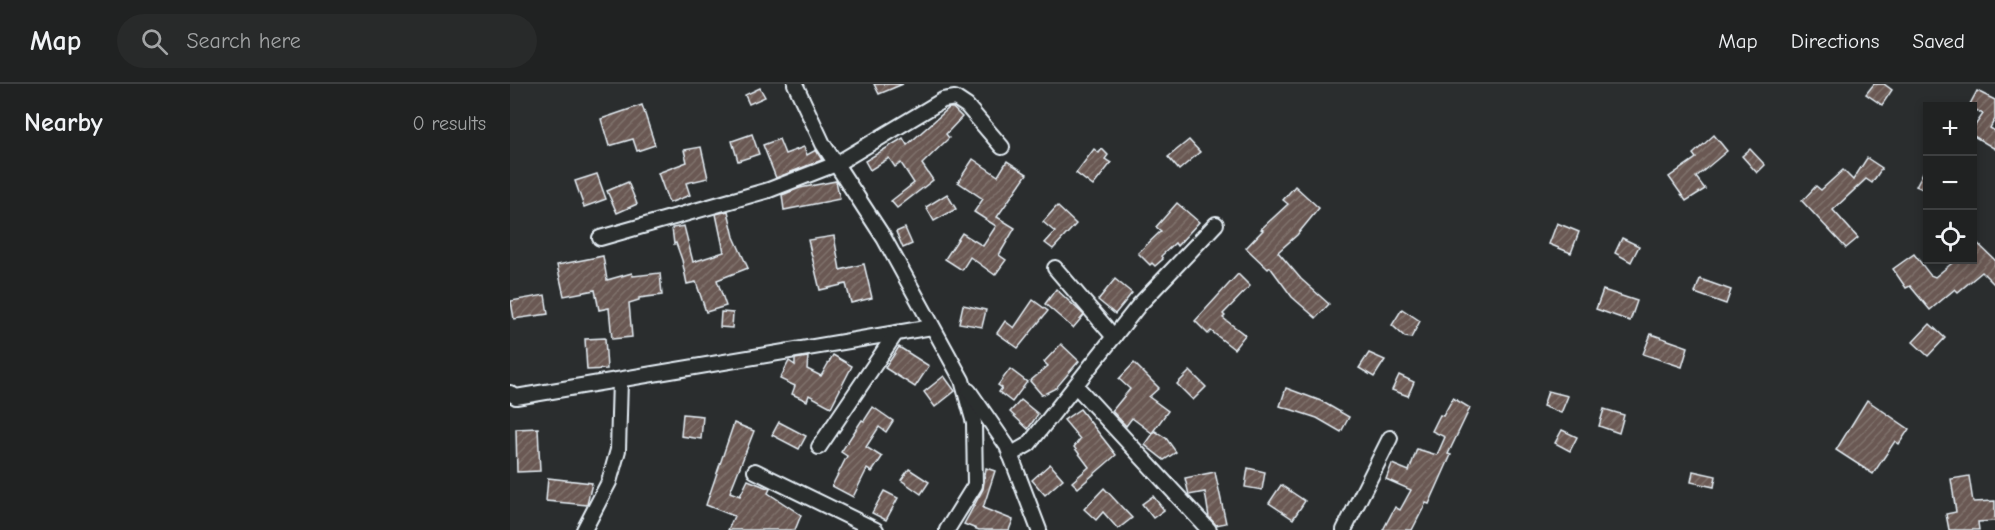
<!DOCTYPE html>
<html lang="en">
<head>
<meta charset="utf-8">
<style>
  :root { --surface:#202222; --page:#282a2a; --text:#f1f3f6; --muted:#a2a4a5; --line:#3d3f40 }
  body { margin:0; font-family:"Comic Neue",sans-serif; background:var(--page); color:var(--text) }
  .controls { position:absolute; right:18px; top:18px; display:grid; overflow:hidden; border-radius:0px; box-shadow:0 3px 9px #0003 }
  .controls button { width:54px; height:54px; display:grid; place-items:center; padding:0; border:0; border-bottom:2px solid var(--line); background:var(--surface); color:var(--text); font:30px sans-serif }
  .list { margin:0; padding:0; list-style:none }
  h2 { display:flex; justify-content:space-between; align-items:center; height:78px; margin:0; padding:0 24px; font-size:26px }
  h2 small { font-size:20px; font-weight:400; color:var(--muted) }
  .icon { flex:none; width:33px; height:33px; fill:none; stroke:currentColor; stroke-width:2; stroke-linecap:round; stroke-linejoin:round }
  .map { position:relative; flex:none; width:1485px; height:446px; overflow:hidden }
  header { display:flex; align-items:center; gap:36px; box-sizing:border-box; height:84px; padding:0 30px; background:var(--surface); border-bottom:2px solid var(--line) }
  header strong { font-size:28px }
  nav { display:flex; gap:33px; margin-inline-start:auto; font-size:21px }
  .search { width:420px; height:54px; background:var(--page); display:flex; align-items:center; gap:15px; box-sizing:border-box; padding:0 21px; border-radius:33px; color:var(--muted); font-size:22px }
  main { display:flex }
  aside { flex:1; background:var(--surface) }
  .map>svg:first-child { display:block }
</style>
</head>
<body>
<header>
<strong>Map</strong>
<div class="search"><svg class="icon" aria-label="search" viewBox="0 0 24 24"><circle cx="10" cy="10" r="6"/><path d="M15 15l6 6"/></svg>Search here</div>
<nav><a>Map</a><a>Directions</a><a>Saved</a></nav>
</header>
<main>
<aside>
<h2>Nearby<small>0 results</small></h2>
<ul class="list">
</ul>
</aside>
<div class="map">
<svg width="1485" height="446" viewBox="0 0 1485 446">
  <defs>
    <pattern id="building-hatch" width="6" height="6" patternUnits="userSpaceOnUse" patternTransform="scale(1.5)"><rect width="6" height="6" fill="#6a5953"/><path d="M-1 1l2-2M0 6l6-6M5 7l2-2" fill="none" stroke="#7f716c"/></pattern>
  </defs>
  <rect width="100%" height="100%" fill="#2a2d2e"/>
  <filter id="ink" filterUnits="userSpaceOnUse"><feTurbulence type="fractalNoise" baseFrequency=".0167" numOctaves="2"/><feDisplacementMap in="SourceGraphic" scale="12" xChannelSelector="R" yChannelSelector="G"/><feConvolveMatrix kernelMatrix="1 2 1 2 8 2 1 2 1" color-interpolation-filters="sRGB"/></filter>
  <g filter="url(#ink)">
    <!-- building -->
    <g fill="url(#building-hatch)" stroke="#e8f1f8" stroke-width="1.5">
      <path d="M364,0H393L369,10Z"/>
      <path d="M1364,0H1374L1382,6L1372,21L1356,10Z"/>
      <path d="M250,4L255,13L239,20L235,11Z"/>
      <path d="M1467,7L1485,16V35L1480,44L1485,47V65L1462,51V46L1473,30L1459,22Z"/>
      <path d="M132,21L145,61L127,67L123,55L99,62L91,35Z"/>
      <path d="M439,24H443L452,33L436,50L439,54L412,80L423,96L387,124L381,117L404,99L391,79L385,83L379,74L360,86L355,77L393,54L397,61Z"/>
      <path d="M242,50L249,70L228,77L222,57Z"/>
      <path d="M1204,51L1217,67L1186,93L1195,105L1176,117L1159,93L1186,74L1183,70Z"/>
      <path d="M269,55L275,70L294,63L297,71L306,66L312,76L266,94L253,61Z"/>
      <path d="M679,56L690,68L669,86L658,73Z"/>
      <path d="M191,63L198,94L176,99L180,111L159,119L148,89L177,78L174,66Z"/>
      <path d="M584,65L589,69L592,65L598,71L595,75L601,79L583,102L566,89Z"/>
      <path d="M1240,65L1255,81L1247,89L1232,72Z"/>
      <path d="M1357,74L1372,84L1362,99L1356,95L1323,126L1348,154L1336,164L1292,117L1306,102L1311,106L1333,86L1343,96Z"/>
      <path d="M463,75L488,92L497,77L517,90L487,133L505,144L489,171L496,176L485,191L460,173L452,186L435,175L452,149L473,162L486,142L464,128L473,115L448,98Z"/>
      <path d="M1418,79V107L1406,102Z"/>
      <path d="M87,90L96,115L74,123L65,97Z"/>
      <path d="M326,97L330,115L274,126L272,111L290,104Z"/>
      <path d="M118,98L127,120L107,129L97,107Z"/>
      <path d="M785,102L809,124L787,151L768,168L791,195L819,220L806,234L782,213L760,183L758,185L736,164L753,146L751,145L778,120L773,116Z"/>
      <path d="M437,110L446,125L424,137L416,123Z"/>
      <path d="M667,119L689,138L667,162L665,159L651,172L653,175L645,182L642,179L640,181L628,169L651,147L646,143Z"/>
      <path d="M547,122L566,140L543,165L535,159L545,148L533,138Z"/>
      <path d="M218,127L224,153L238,184L207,196L216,222L196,228L186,198L177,200L172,176L166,159L164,160L162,144L174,142L183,178L214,168L206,130Z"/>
      <path d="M1047,139L1069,148L1061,169L1039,160Z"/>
      <path d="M395,144L402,160L393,164L386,148Z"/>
      <path d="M324,152L330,186L354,180L362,214L341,219L336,200L310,206L298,156Z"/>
      <path d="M1112,154L1129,162L1121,178L1105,169Z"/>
      <path d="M1462,154L1485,176V201L1472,188L1448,208L1445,205L1420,226L1400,202L1396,204L1383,185L1404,170L1420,191L1425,193L1446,176H1462Z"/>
      <path d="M93,172L97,196L122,189L123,192L150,189L152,211L129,214V216L119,219L122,253L102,255L99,224L89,226L85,206L54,212L47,181Z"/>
      <path d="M728,190L740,202L713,230L715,232L713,234L735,251L724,265L701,247L698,250L685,237Z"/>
      <path d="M605,195L622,209L605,230L588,216Z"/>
      <path d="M1190,195L1221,206L1216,220L1185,209Z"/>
      <path d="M546,205L574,231L563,244L535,220Z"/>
      <path d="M1093,206L1127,217L1120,237L1086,225Z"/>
      <path d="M35,211L38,230L4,235L1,217Z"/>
      <path d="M523,216L538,227L508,264L487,249L495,237L504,244Z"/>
      <path d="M453,221L476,226L472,243L449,239Z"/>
      <path d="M892,225L910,237L901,254L895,253L882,241Z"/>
      <path d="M211,228L223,229L222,244L210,243Z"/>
      <path d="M1420,240L1435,254L1418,272L1403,258Z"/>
      <path d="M1141,250L1178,263L1172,283L1133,270Z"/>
      <path d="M95,254L97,285L77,286L75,255Z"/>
      <path d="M551,260L569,277L546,304L532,311L520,297L538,282L534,278Z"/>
      <path d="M389,263L419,282L405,303L375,284Z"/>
      <path d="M859,269L875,276L864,293L849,284Z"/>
      <path d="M323,271L342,282L321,323L299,311L297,317L282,310L285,302L270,295L279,277L285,281V275L298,273L297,285L311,292Z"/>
      <path d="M624,279L649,304L639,313L658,327L642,349L622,334L616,342L602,327L620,305L609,295Z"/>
      <path d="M500,285L517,298L502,318L489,308L492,304L488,301Z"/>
      <path d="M680,287L696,303L683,316L667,300Z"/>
      <path d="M889,291L904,298L898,312L882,306Z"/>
      <path d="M434,292L445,307L425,323L414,308Z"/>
      <path d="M776,304L811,317L839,333L831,348L807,334L770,322Z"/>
      <path d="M1038,307L1058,312L1051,329L1033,322Z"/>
      <path d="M943,314L960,324L938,370L941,371L919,420L916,419L902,446H873L885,423L890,426L901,406L876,395L882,380L899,387L907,365L927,371L935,353L922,347L930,331L933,332Z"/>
      <path d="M511,316L528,330L518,345L500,328Z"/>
      <path d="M1357,316L1399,345L1389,360L1385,357L1363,390L1326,366Z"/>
      <path d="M363,323L383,337L376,348L369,343L356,363L372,373L362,388L357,385L343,413L322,402L337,372L331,368L352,336L354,337Z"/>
      <path d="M570,325L606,371L568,404L562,398L579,383L564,363L570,355L554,336Z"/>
      <path d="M1094,325L1114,331L1109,349L1089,342Z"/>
      <path d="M173,330L193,332L191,355L171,352Z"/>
      <path d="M269,338L296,352L289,365L262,351Z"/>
      <path d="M224,339L244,347L220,408L230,412L238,396L260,405L258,409L291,431L285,446H218L224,432L196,421Z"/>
      <path d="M28,344L30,387L7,388L6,345Z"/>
      <path d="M1052,346L1067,353L1060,367L1045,359Z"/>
      <path d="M645,347L656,354L666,368L654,376L635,361Z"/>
      <path d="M540,380L553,395L535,411L522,396Z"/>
      <path d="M476,384L485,387L473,424L503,436L499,446H469L454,440L473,405Z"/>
      <path d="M738,384L755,388L752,406L735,403Z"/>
      <path d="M399,385L419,398L411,410L391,396Z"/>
      <path d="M1183,387L1206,392L1204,403L1181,398Z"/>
      <path d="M705,388L716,439L706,441L699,433L695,408L679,411L675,394Z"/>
      <path d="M1459,392L1463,418L1485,417V437L1468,438L1469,446H1439L1436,430L1446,428L1441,395Z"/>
      <path d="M38,394L82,399L77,421L36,417Z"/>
      <path d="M771,401L795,417L783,435L759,419Z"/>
      <path d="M594,404L622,434L608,445L593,428L586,436L574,425Z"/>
      <path d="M374,407L388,414L376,436L362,429Z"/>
      <path d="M643,412L654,426L643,434L632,420Z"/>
    </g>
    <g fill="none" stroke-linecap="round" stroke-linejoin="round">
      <defs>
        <g id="minor">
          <path d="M285,0L313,60L374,154L452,296L464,339L465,401L437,446"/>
          <path d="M90,154L259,106L326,80L433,16L445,14L457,22L492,63"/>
          <path d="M545,184L604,253"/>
          <path d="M566,302L699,446"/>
          <path d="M459,307L497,362L529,446"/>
          <path d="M0,309L6,313L422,243"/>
          <path d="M309,363L386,249"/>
          <path d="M500,371L519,360L629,221L706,140"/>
          <path d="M245,387L366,446"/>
          <path d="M74,446L99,398L108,366L110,296"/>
          <path d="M834,446L880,354"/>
        </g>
      </defs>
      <!-- minor casing -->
      <use href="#minor" stroke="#e8f1f8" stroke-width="18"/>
      <!-- minor -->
      <use href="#minor" stroke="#2a2d2e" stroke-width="14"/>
    </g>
  </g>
</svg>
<div class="controls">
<button>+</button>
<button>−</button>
<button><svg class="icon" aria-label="locate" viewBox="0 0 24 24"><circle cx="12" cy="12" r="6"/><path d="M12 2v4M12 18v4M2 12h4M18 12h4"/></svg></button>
</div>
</div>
</main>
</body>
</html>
